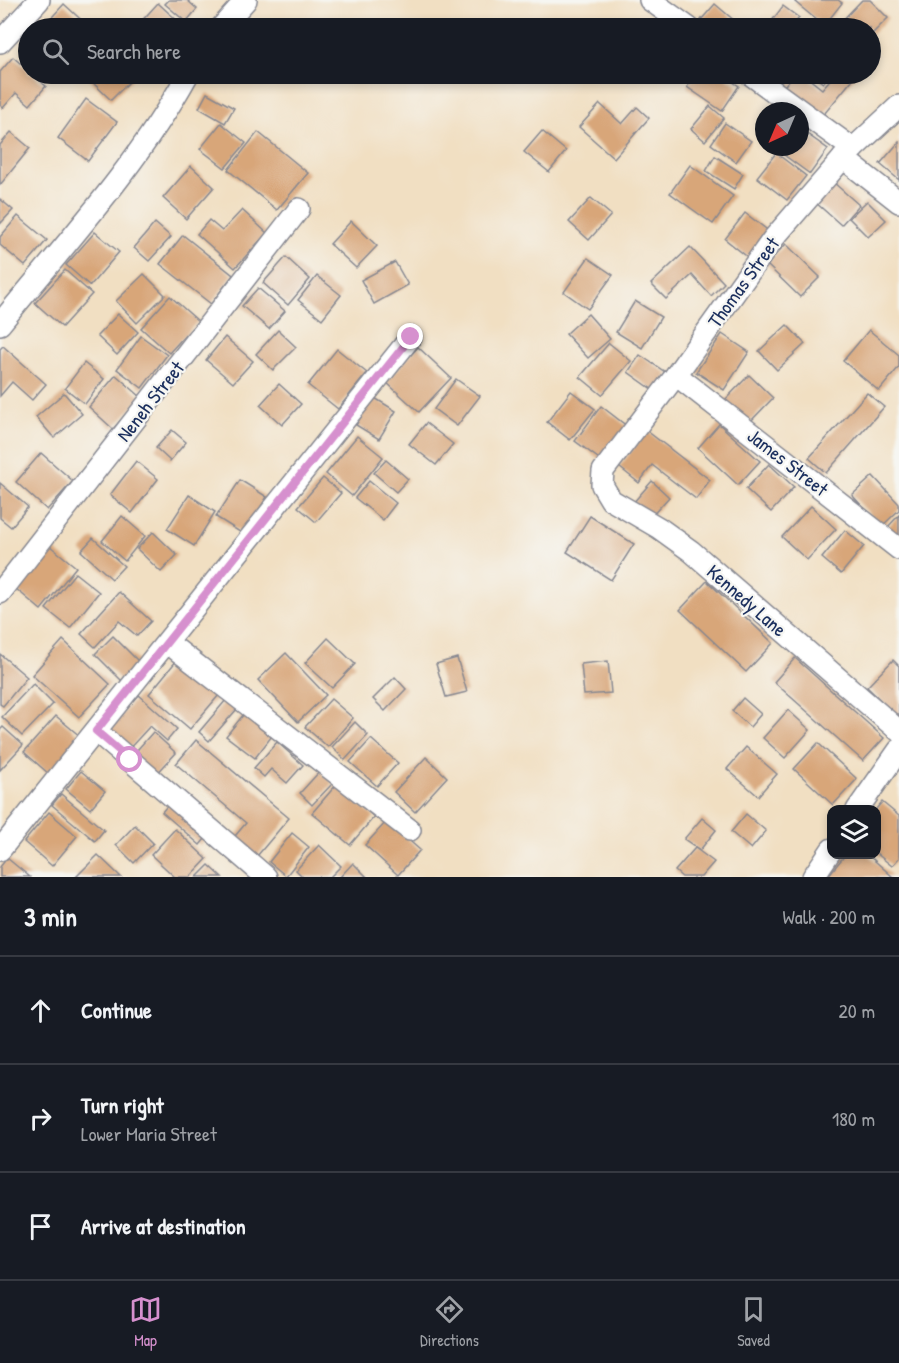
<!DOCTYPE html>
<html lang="en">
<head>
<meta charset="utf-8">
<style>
  :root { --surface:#171b24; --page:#20242c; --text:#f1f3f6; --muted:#9ea1a6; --line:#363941; --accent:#d690ce }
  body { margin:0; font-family:"Patrick Hand",sans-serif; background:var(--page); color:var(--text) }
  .controls { position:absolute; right:18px; bottom:18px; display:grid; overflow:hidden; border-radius:12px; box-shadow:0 3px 9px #0003 }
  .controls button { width:54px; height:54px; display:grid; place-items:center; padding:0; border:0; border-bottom:2px solid var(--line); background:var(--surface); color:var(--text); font:30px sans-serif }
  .compass { position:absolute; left:755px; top:102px; width:54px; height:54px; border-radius:50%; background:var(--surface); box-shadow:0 3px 9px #0003; rotate:224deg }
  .stop { position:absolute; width:18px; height:18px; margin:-14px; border:4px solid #d690ce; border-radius:50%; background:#fff }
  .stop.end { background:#d690ce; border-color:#fff; box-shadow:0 2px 6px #0008 }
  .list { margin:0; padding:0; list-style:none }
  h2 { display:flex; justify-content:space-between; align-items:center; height:78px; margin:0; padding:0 24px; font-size:26px }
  h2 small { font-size:20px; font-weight:400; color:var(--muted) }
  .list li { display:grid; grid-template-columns:39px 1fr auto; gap:18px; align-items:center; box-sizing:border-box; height:108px; padding:0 24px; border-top:2px solid var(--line) }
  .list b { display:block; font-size:22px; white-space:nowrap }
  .list p { margin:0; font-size:20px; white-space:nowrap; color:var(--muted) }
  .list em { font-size:20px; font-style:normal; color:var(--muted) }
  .icon { flex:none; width:33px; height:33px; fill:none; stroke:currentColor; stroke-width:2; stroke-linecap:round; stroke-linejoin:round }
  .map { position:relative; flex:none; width:899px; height:877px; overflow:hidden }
  .search { position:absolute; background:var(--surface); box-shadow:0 3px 9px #0003; left:18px; right:18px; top:18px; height:66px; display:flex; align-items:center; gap:15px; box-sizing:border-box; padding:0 21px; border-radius:33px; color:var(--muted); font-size:22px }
  .sheet { height:402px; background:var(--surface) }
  nav { display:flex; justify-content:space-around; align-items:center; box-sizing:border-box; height:84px; border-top:2px solid var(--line); background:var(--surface); font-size:16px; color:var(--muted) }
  nav a { display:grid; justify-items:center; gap:3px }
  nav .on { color:var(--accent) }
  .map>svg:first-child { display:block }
</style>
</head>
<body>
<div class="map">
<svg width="899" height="877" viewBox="0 0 899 877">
  <rect width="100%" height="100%" fill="#f6f6f2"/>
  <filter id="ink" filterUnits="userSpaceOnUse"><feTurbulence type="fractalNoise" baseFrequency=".0167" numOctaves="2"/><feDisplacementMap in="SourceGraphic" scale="12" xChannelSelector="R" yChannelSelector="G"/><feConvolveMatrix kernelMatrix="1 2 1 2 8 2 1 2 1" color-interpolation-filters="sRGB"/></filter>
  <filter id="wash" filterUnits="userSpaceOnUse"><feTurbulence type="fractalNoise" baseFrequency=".008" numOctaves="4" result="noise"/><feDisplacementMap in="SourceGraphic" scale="24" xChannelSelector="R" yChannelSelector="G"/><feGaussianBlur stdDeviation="1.35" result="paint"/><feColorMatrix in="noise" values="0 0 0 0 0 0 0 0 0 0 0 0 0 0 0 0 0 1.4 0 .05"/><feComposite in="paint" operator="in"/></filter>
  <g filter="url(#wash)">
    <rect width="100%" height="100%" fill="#f1dfc2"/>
    <g id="blocks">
      <!-- building -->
      <g fill="#d8a679">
        <path d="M169,0H187L197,9L186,22L165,4Z"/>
        <path d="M797,0H838L842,3L824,26L795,2Z"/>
        <path d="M862,0H870L888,18L870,36V28H838L836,27Z"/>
        <path d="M158,3L183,26L181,28H142L138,25Z"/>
        <path d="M64,4L89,27L87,28H42Z"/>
        <path d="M715,4L743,28H711L701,20Z"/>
        <path d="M783,6L799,18L791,28H779L771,22Z"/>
        <path d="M13,57L28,70V74H32L46,86L30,105L16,93L3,108L0,105V72Z"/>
        <path d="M94,74H137L111,100L89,79Z"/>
        <path d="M696,74H721L739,86L722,111L687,87Z"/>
        <path d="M794,74H803L822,89L835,74H857L820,119L782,89Z"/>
        <path d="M811,74H831L823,83Z"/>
        <path d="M207,93L234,108L225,123L199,108Z"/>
        <path d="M86,99L117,122L88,161L58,138Z"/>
        <path d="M600,104L622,124L637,107L649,118L614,158L579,127Z"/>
        <path d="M710,106L724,118L705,141L691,129Z"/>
        <path d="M221,123L246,143L225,168L200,149Z"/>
        <path d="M725,123L751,141L736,162L711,144Z"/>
        <path d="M800,129L828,149L810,174L773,147H800Z"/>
        <path d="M542,131L566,151L549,172L524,152Z"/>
        <path d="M11,132L30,148L0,185V145Z"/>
        <path d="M258,132L308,173L277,210L228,170Z"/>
        <path d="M899,142V180L880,164Z"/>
        <path d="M776,153L806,176L787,200L757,177Z"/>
        <path d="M715,156L743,174L734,189L706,171Z"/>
        <path d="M690,165L733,196L713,224L670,193Z"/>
        <path d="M191,166L214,187L186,219L163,198Z"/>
        <path d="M833,182L859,205L841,225L815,202Z"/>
        <path d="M591,198L611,215L589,240L569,222Z"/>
        <path d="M0,199L13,210L0,224Z"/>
        <path d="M867,201L886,220L868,237L849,218Z"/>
        <path d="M242,210L267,233L235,268L197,234L209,220L222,231Z"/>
        <path d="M745,213L770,232L750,259L725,239Z"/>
        <path d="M18,216L47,240L25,266L0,245V237Z"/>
        <path d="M351,221L377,246L356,268L330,244Z"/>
        <path d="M155,223L171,237L149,261L134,248Z"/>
        <path d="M95,232L119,252L90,286L66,265Z"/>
        <path d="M183,235L233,275L211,304L160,264Z"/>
        <path d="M786,244L820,277L800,297L766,264Z"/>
        <path d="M690,247L724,283L711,296L692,275L666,299L651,284Z"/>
        <path d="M286,257L310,279L288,305L263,283Z"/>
        <path d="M588,258L613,275L588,309L564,292Z"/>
        <path d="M395,262L408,285L374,304L361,280Z"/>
        <path d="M65,270L92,294L62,327L35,303Z"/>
        <path d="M144,274L165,295L137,323L116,301Z"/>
        <path d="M317,276L341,295L322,319L298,300Z"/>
        <path d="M258,288L285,311L269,329L242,306Z"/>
        <path d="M170,296L198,321L169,353L141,328Z"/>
        <path d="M635,301L661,317L642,348L616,332Z"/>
        <path d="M118,314L138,332L117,355L97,336Z"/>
        <path d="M588,314L610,339L588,358L566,334Z"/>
        <path d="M787,325L805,344L777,370L759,351Z"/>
        <path d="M278,330L296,347L273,370L256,354Z"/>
        <path d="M869,330L899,355V367L879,391L843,361Z"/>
        <path d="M722,334L749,352L724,390L696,372Z"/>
        <path d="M141,336L167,355L142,388L117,369Z"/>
        <path d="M225,337L253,361L233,383L206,360Z"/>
        <path d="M609,343L631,361L602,395L580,377Z"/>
        <path d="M3,346L46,384L32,400L12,382L0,396V349Z"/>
        <path d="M418,347L451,378L419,412L386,382Z"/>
        <path d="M337,349L367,373L338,409L308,385Z"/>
        <path d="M640,355L668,374L656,392L628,372Z"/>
        <path d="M84,363L104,379L85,404L65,388Z"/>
        <path d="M116,375L141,397L113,429L89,407Z"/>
        <path d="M749,375L773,398L749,423L725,400Z"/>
        <path d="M456,379L480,396L457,426L434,409Z"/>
        <path d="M279,384L301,404L282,425L260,405Z"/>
        <path d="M571,391L595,409L570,440L547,422Z"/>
        <path d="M64,393L82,414L54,438L36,417Z"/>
        <path d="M867,393L884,407L826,473L809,458Z"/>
        <path d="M373,397L396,411L379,439L356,425Z"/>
        <path d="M601,406L628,427L602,461L575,441Z"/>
        <path d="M426,423L453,444L436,465L409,444Z"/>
        <path d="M719,424L760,461L738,485L698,448Z"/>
        <path d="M172,430L186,442L170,461L156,448Z"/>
        <path d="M647,431L710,480L696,499L652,465L639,483L619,467Z"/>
        <path d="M357,436L383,457L352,496L326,474Z"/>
        <path d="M41,453L73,481L47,510L16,482Z"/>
        <path d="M386,460L408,479L396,492L374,473Z"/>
        <path d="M136,461L158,479L132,513L110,495Z"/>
        <path d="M769,464L794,487L771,512L746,489Z"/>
        <path d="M873,476L899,504V510L881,527L852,495Z"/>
        <path d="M323,478L341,493L316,522L298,507Z"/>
        <path d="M240,480L267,497L243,534L216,517Z"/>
        <path d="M369,481L396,503L383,520L355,498Z"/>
        <path d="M652,481L669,497L650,518L633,503Z"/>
        <path d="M0,483L28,507L11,527L0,518Z"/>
        <path d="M189,495L215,512L194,546L167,529Z"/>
        <path d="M811,506L836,529L807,560L782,537Z"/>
        <path d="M899,515V542L886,529Z"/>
        <path d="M122,516L145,536L125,561L102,541Z"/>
        <path d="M590,516L634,544L611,580L567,552Z"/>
        <path d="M845,530L864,546L841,574L822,558Z"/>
        <path d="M153,532L177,555L161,572L137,549Z"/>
        <path d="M93,538L124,566L112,579L81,551Z"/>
        <path d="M50,546L76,567L41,610L15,588Z"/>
        <path d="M75,573L99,592L70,628L46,609Z"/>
        <path d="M707,581L773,643L746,672L680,610Z"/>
        <path d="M119,592L151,621L137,636L119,621L95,647L81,634Z"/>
        <path d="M113,636L142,665L124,683L95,654Z"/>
        <path d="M328,638L355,664L332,688L305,663Z"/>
        <path d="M63,640L110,684L79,717L32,675Z"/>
        <path d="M286,653L326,695L298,722L258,680Z"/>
        <path d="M0,654L27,677L3,706L0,704Z"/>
        <path d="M457,658L467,692L446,697L436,664Z"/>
        <path d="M795,658L884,738L863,761L774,682Z"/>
        <path d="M177,660L219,695L190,729L149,694Z"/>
        <path d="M893,660L899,666V718L867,687Z"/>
        <path d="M608,661L611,693L584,695L581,664Z"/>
        <path d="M395,677L406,689L385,711L373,699Z"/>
        <path d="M33,684L53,704L22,736L2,717Z"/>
        <path d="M139,695L177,729L167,741L150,726L127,751L106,732Z"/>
        <path d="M743,698L761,714L750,727L732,711Z"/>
        <path d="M331,699L353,718L328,747L305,727Z"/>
        <path d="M226,700L237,709L209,741L199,732Z"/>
        <path d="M788,710L810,730L785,758L763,738Z"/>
        <path d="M244,714L272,736L255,758L226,736Z"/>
        <path d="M56,716L81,737L49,774L24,752Z"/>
        <path d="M355,722L368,735L345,760L332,747Z"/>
        <path d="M3,727L23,745L0,770V730Z"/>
        <path d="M153,732L176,753L153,778L130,758Z"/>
        <path d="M371,739L398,763L377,786L350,762Z"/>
        <path d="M196,740L289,818L252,862L230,842L246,823L176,764Z"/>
        <path d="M277,742L303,765L287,783L271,769L264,777L254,768Z"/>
        <path d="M818,743L857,779L833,805L794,769Z"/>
        <path d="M746,747L777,774L758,796L727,769Z"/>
        <path d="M426,757L447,777L415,812L394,792Z"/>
        <path d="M81,771L105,791L90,809L66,789Z"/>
        <path d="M320,771L333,783L312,805L300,793Z"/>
        <path d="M336,785L374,817L350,845L312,813Z"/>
        <path d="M61,794L104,830L95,841L52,805Z"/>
        <path d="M172,800L210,833L200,845L162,812Z"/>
        <path d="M882,802L899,816V858L892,866L876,853V809Z"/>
        <path d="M49,812L77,836L52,866L24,842Z"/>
        <path d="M746,814L766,831L751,849L731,832Z"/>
        <path d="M702,818L716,830L700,850L684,839Z"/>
        <path d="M387,821L420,850L398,875L365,845Z"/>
        <path d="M135,825L153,843L134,863L116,845Z"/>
        <path d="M175,829L207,859L190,877H175L151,855Z"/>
        <path d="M292,833L309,847L286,876L269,862Z"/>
        <path d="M319,845L341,866L330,877H303L296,870Z"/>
        <path d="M695,848L714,862L701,877H682L675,871Z"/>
        <path d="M846,854H867L893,877H827Z"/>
        <path d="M98,855L121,877H76Z"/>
        <path d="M7,858L30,877H0V867Z"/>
        <path d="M353,863L367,877H340Z"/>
        <path d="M209,865L222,877H197Z"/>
      </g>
    </g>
  </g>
  <g filter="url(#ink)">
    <use href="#blocks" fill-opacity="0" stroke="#868790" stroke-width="1.5"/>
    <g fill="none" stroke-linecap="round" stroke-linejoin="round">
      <defs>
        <g id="minor">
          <path d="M650,0L689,28"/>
          <path d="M221,28L246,0"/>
          <path d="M0,42L39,0"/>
          <path d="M750,74L853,149"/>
          <path d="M899,106L843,158L773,239L676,375L603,471L602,485L611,500L659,528L691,551L899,731"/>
          <path d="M843,158L899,202"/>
          <path d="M0,324C66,243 138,165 188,74"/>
          <path d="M676,375L899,549"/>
          <path d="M0,593L299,209"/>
          <path d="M168,643L410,830"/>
          <path d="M96,731L266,877"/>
          <path d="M857,810L899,750"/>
          <path d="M0,850L411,337"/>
          <path d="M813,877L832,849"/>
        </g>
      </defs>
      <!-- minor casing -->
      <use href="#minor" stroke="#868790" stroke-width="24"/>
      <!-- minor -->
      <use href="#minor" stroke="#fff" stroke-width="21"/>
    </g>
  </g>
  <g fill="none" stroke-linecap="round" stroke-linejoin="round" filter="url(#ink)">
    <!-- route -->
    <path stroke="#d690ce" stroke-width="8" d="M130,760L96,731L411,337"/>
  </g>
  <g text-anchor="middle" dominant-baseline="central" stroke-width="4.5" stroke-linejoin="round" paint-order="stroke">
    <!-- street labels -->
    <g font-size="20" fill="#1b2f5e" stroke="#f6f6f2">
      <text transform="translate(743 282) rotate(-54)">Thomas Street</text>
      <text transform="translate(150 401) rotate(-52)">Neneh Street</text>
      <text transform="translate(788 462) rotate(38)">James Street</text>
      <text transform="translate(747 600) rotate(41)">Kennedy Lane</text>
    </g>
  </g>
</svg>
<div class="controls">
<button><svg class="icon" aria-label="layers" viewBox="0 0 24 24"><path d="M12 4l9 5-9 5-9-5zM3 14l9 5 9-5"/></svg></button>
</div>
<svg class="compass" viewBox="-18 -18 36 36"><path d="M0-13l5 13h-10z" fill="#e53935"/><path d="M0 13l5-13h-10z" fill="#9ea1a6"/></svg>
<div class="stop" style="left:130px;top:760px"></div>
<div class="stop end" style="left:411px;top:337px"></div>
<div class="search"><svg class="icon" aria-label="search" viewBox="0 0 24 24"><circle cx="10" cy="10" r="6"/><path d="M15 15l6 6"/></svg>Search here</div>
</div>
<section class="sheet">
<h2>3 min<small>Walk · 200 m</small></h2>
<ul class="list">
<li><svg class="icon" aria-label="ahead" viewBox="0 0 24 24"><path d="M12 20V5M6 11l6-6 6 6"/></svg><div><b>Continue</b></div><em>20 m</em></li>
<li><svg class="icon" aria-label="right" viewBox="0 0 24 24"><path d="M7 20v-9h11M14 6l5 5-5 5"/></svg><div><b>Turn right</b><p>Lower Maria Street</p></div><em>180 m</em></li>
<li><svg class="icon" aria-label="arrive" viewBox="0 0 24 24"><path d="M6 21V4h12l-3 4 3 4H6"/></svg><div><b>Arrive at destination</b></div></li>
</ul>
</section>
<nav>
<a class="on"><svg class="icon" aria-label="map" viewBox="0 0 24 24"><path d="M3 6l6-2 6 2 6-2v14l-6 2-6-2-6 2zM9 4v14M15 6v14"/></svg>Map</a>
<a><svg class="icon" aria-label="directions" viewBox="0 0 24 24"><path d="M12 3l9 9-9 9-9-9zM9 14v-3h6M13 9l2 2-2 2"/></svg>Directions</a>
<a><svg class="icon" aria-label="saved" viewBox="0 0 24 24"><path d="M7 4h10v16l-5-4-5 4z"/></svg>Saved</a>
</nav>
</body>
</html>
